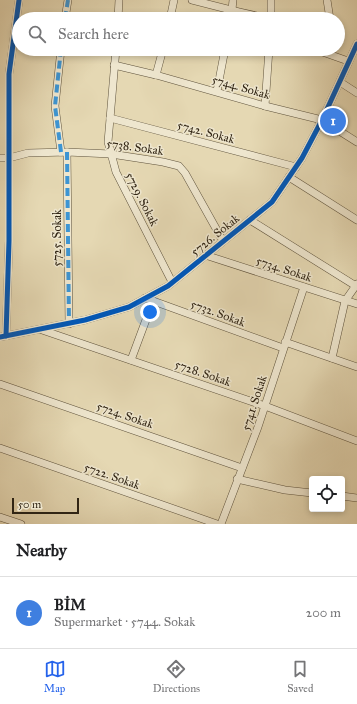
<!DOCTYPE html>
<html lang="en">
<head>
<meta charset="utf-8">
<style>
  :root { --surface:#fff; --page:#f6f6f6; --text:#202124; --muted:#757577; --line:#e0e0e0; --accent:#2563eb }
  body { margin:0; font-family:"IM FELL Great Primer",serif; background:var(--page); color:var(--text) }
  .controls { position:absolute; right:12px; bottom:12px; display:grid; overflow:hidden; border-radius:4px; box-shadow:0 2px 6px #0003 }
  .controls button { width:36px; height:36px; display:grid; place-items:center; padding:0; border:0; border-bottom:1px solid var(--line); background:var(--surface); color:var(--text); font:20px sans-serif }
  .scale { position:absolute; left:12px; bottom:10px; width:67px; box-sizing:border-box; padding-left:4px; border:2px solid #312514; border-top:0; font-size:11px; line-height:14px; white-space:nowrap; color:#312514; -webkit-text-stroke:3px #eee6ce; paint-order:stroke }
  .you { position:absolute; left:150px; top:312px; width:14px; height:14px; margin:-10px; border:3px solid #fff; border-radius:50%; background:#1a73e8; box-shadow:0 0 0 6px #1a73e833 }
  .badge { display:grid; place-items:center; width:26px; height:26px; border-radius:50%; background:var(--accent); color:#fff; font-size:13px; font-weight:700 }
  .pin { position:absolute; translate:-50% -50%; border:2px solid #fff; box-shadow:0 1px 4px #0006 }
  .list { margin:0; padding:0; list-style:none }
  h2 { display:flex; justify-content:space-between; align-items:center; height:52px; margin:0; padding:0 16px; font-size:17px }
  h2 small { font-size:13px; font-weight:400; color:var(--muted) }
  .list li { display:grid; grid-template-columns:26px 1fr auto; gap:12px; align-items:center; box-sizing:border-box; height:72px; padding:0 16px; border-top:1px solid var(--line) }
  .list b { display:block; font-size:15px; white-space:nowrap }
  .list p { margin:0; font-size:13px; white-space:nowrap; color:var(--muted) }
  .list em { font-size:13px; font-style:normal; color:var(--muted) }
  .icon { flex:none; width:22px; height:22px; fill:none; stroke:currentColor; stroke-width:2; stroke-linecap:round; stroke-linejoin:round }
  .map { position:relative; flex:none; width:357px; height:524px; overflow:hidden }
  .search { position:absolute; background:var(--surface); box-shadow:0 2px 6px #0003; left:12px; right:12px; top:12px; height:44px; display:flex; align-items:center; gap:10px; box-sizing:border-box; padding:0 14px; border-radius:22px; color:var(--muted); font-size:15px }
  .sheet { height:124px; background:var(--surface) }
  nav { display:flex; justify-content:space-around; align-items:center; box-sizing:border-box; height:56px; border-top:1px solid var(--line); background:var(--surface); font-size:11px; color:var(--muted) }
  nav a { display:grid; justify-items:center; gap:2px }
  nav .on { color:var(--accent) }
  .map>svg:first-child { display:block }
</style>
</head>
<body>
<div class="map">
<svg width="357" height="524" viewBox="0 0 357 524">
  <rect width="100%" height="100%" fill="#e5d8b3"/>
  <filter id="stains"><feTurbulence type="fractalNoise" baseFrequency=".005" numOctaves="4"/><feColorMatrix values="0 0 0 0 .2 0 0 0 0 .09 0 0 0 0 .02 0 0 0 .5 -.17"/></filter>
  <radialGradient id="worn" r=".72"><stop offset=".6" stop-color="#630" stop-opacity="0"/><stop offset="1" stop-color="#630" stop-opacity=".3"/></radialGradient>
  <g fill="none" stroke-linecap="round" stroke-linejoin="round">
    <defs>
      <g id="minor">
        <path d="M192,0L239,12L271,19"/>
        <path d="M327,0L330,19"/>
        <path d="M65,19L68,0"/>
        <path d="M118,19L119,0"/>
        <path d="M170,19L174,0"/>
        <path d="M231,19L233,0"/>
        <path d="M271,19V0"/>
        <path d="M116,49L108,142L116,172L172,282"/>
        <path d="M314,49L348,61"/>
        <path d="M114,65L156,75L265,106L322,120L357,142"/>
        <path d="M156,75L163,49"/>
        <path d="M340,82L357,93"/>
        <path d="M217,91L225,49"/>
        <path d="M265,106L269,49"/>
        <path d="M110,118L296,167"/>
        <path d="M61,152L55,106L61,49"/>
        <path d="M67,152L69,324"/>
        <path d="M0,158H9L28,153L67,152L111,154L163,162L179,166L185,173L223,241"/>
        <path d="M289,177L357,220"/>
        <path d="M250,220L356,286"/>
        <path d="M205,255L357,304"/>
        <path d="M145,298L283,348"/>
        <path d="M42,330L265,406L357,441"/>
        <path d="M6,336L9,241V74L19,0"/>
        <path d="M0,337L85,320L129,307L168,286L272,202L302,158L322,120L357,44"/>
        <path d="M285,342L357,367"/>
        <path d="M332,358L345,301L357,284"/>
        <path d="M131,360L153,301"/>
        <path d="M0,384L242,468"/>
        <path d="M0,448L217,524"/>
        <path d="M237,479L285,490L312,493"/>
        <path d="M342,496L357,498"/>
        <path d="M0,517L21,524"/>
        <path d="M221,524L258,427L304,287"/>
      </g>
    </defs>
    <!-- minor casing -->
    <use href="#minor" stroke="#5e523c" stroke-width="8"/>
    <!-- minor -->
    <use href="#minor" stroke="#eee6ce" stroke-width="7"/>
    <!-- quiet -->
    <g stroke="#3d95d3" stroke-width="4" stroke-dasharray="8 4" stroke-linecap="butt">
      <path d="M65,19L68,0"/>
      <path d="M61,152L55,106L61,49"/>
      <path d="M67,152L69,324"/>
    </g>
    <defs>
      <g id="cycleway">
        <path d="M6,336L9,241V74L19,0"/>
        <path d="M0,337L85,320L129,307L168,286L272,202L302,158L322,120L357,44"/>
      </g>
    </defs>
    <!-- cycleway casing -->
    <use href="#cycleway" stroke="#eee6ce" stroke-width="8"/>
    <!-- cycleway -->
    <use href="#cycleway" stroke="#0057b8" stroke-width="5"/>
  </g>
  <g text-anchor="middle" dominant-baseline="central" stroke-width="3" stroke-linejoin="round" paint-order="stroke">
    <!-- street labels -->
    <g font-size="12" fill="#312514" stroke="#eee6ce">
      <text transform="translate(241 87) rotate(16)">5744. Sokak</text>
      <text transform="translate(206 132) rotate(15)">5742. Sokak</text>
      <text transform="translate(135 147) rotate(8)">5738. Sokak</text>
      <text transform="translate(142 199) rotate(63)">5729. Sokak</text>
      <text transform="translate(215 235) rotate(-39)">5726. Sokak</text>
      <text transform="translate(57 238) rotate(-90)">5725. Sokak</text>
      <text transform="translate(284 269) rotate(18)">5734. Sokak</text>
      <text transform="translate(218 313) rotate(20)">5732. Sokak</text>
      <text transform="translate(203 373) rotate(19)">5728. Sokak</text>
      <text transform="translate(254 403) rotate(-72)">5741. Sokak</text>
      <text transform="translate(125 415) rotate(19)">5724. Sokak</text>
      <text transform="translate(112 476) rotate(19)">5722. Sokak</text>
    </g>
  </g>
  <rect width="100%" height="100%" filter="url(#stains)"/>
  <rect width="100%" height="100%" fill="url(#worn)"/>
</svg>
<div class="controls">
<button><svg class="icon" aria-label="locate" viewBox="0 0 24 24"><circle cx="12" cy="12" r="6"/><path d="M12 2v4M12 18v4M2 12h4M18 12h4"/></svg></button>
</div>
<div class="scale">50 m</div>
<div class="you"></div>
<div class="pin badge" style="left:333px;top:121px;background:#3f7fe0">1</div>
<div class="search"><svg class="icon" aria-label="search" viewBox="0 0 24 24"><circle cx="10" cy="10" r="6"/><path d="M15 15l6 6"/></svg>Search here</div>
</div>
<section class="sheet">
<h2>Nearby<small></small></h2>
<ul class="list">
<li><span class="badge" style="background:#3f7fe0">1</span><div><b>BİM</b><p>Supermarket · 5744. Sokak</p></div><em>200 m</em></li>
</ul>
</section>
<nav>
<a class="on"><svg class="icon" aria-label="map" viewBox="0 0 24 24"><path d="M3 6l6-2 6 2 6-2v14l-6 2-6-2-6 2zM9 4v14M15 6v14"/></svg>Map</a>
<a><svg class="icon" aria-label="directions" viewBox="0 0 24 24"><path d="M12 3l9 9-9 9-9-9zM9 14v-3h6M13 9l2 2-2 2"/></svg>Directions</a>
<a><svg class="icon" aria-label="saved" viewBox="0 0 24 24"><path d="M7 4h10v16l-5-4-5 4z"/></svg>Saved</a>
</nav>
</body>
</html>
